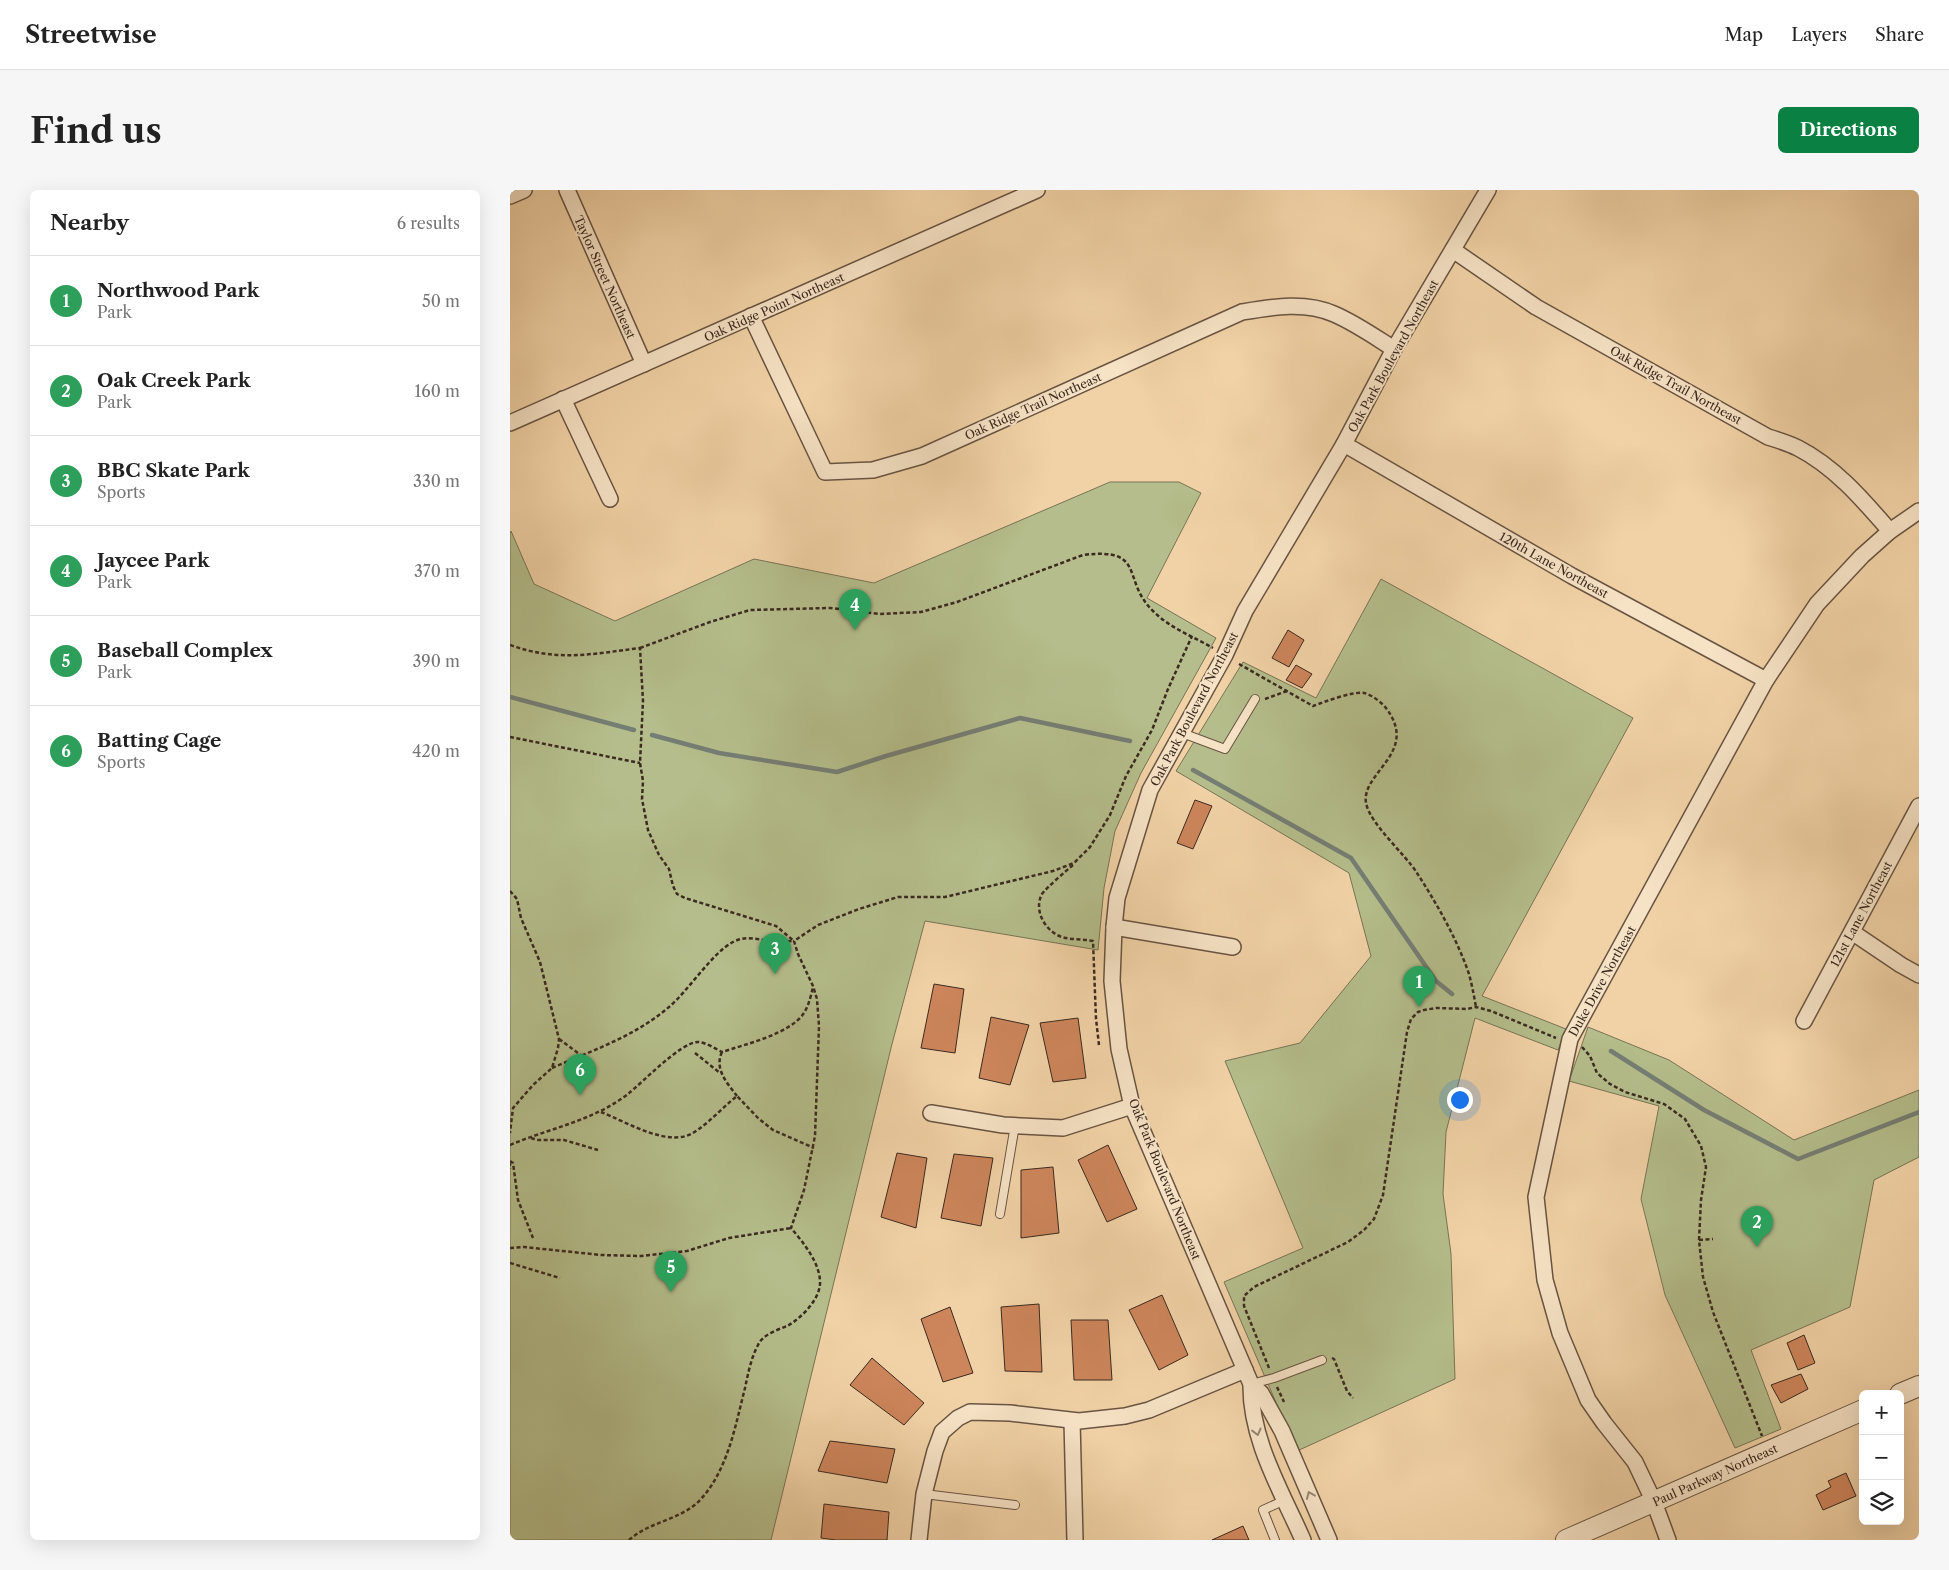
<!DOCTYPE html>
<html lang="en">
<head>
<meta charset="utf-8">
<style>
  :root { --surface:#fff; --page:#f6f6f6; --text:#222; --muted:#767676; --line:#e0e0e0; --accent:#0b8043 }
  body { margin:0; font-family:"Libre Caslon Text",serif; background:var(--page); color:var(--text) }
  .controls { position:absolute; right:15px; bottom:15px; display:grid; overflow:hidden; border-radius:8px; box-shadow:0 5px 20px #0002 }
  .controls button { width:45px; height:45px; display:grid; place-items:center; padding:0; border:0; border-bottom:1px solid var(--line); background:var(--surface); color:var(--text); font:25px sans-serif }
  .you { position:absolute; left:949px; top:909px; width:18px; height:18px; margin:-12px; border:4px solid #fff; border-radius:50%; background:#1a73e8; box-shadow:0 0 0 8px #1a73e833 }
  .badge { display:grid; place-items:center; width:32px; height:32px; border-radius:50%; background:var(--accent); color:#fff; font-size:16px; font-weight:700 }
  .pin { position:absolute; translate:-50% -41px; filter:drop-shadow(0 1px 2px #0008) }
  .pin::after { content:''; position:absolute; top:26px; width:18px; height:15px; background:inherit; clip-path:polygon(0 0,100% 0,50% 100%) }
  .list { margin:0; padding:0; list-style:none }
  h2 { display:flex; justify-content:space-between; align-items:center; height:65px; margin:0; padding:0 20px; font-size:21px }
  h2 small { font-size:16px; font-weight:400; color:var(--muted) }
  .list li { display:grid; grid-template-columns:32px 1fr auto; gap:15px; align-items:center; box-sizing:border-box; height:90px; padding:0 20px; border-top:1px solid var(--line) }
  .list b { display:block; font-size:19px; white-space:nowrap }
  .list p { margin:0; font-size:16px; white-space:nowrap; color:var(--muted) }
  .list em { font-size:16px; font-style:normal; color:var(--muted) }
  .icon { flex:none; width:28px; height:28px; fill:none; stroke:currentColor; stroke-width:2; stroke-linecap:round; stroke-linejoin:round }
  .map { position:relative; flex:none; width:1409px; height:1350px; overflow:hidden; border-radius:8px }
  header { display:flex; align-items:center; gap:30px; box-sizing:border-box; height:70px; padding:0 25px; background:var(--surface); border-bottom:1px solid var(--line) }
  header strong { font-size:24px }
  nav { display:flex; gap:28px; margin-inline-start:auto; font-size:18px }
  .intro { display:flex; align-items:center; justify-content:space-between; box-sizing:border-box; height:120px; padding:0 30px }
  h1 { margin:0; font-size:35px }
  .button { padding:12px 22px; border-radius:8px; background:var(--accent); color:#fff; font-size:18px; font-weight:700 }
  main { display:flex; gap:30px; padding:0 30px }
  aside { flex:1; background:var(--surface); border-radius:8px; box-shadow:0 5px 20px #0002 }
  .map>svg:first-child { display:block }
</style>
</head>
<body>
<header>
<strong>Streetwise</strong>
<nav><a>Map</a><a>Layers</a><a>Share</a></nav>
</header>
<div class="intro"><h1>Find us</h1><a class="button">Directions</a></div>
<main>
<aside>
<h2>Nearby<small>6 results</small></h2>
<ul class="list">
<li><span class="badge" style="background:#2e9e5b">1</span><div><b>Northwood Park</b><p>Park</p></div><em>50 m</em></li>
<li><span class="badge" style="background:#2e9e5b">2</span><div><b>Oak Creek Park</b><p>Park</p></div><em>160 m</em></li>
<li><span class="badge" style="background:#2e9e5b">3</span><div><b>BBC Skate Park</b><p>Sports</p></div><em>330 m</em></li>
<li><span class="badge" style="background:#2e9e5b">4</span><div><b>Jaycee Park</b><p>Park</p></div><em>370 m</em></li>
<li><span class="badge" style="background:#2e9e5b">5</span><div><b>Baseball Complex</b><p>Park</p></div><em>390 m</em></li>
<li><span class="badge" style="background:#2e9e5b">6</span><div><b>Batting Cage</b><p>Sports</p></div><em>420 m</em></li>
</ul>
</aside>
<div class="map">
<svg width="1409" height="1350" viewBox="0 0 1409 1350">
  <rect width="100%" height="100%" fill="#f1d2a6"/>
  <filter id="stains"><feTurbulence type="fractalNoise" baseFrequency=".004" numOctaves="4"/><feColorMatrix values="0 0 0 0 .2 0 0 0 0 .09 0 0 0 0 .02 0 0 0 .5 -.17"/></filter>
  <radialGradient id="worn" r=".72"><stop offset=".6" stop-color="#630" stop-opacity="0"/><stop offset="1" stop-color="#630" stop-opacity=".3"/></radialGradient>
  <!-- green -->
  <g fill="#b4bd8b" stroke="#787456">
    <path d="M600,292H669L691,303L637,408L706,448L631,583L605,641L594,698L588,760L415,731L382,854L261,1350H0V344L1,341L24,394L105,431L244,369L364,393Z"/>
    <path d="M871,389L1123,528L972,806L1056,839L1048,860L965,828L936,942L933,1004L941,1064L945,1189L787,1261L714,1092L793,1058L715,871L790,853L861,766L839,683L666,581L733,472L806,508Z"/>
    <path d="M1078,837L1159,870L1284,950L1409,900V967L1364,990L1340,1117L1241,1160L1271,1239L1225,1258L1155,1105L1131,1009L1149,916L1059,891Z"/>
  </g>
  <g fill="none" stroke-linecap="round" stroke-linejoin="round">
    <!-- stream -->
    <g stroke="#757e74" stroke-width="4.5">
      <path d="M0,507L124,540"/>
      <path d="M142,545L209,563L327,582L376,566L510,528L620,551"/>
      <path d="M683,580L841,668L926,791L942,804"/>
      <path d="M1101,861L1194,920L1288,969L1409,922"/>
    </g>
  </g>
  <!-- building -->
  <g fill="#cd855b" stroke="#3b2a20">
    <path d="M778,440L794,450L779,477L762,468Z"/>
    <path d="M786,475L802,484L792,498L776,490Z"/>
    <path d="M685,610L702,616L683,659L667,653Z"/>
    <path d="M424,794L454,799L445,863L411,858Z"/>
    <path d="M481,827L519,835L500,895L469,888Z"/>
    <path d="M568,828L576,888L543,892L530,833Z"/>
    <path d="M598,955L627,1019L597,1032L568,970Z"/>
    <path d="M387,963L417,968L406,1038L371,1027Z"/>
    <path d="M444,964L483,968L471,1036L431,1028Z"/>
    <path d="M543,977L549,1043L511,1048V980Z"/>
    <path d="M652,1105L678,1165L649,1180L619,1120Z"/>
    <path d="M529,1114L532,1182L495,1181L491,1117Z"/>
    <path d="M440,1117L463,1183L433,1192L411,1129Z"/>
    <path d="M561,1130H598L602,1190H564Z"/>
    <path d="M1294,1145L1305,1173L1288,1180L1277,1153Z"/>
    <path d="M362,1168L414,1213L394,1235L340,1195Z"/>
    <path d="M1291,1184L1298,1199L1271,1213L1261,1195Z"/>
    <path d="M320,1251L385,1259L377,1293L308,1281Z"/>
    <path d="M1336,1283L1346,1306L1313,1320L1306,1305L1321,1297L1318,1291Z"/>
    <path d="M314,1314L379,1322L377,1350H326L311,1348Z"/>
    <path d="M733,1336L739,1350H702Z"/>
  </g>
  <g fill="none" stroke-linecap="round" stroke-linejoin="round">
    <defs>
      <g id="service">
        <path d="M672,543L715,559L745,509"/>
        <path d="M490,1024L505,935"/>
        <path d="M741,1194L764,1188L812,1170"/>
        <path d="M414,1304L505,1315"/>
        <path d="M765,1350L753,1320L775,1310"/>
      </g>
      <g id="minor">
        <path d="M57,0L134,174"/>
        <path d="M0,6L14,0"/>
        <path d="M943,60L1026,117L1258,247C1268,250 1278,253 1288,258C1325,277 1353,310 1380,341"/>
        <path d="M241,126L315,282L363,280L412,266L732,122C762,117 795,111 824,124C845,133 865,147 884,159"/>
        <path d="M53,209L100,309"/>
        <path d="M0,233L527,0"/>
        <path d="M834,254L1062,386L1256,490"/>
        <path d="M604,737L723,757"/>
        <path d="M1342,742L1391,775L1409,785"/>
        <path d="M1294,831L1409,616"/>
        <path d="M421,923L493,935L553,938L622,916"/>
        <path d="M741,1194L751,1203L772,1241L819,1350"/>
        <path d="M562,1231L565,1350"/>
        <path d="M409,1350L414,1304L425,1261L432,1242L448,1228L460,1222L500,1223L569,1231L615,1226L639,1220L735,1180"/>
        <path d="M793,1350C771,1300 740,1249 741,1194L622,916L609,859L602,791L604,737L607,708L640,600L715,465L735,421L834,254L884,159L978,0"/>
        <path d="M1158,1350L1144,1312L1125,1272L1094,1233L1078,1210L1050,1143L1035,1090L1026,1007L1060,849L1256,490L1307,414L1352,366L1380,341L1409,321"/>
      </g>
      <g id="tertiary">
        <path d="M1390,1204L1409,1196"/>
        <path d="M1056,1350L1353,1220"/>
      </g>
    </defs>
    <!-- service casing -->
    <use href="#service" stroke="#685442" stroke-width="10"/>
    <!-- minor casing -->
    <use href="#minor" stroke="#685442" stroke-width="18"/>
    <!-- tertiary casing -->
    <use href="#tertiary" stroke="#685442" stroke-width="22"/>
    <!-- path -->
    <g stroke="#3b2a20" stroke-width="2.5" stroke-dasharray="4 2.5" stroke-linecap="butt">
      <path d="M0,455C47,472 82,464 130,458L133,511L130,573L133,591L132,609L138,640L149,665L159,679L163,696L167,704L175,708L266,736L284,751"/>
      <path d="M130,458L200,432L240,420L320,418L369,424L411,422L447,412L573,365C638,357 610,390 644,422C660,438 684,447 703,458"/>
      <path d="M729,474L803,516C814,512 843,501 854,503C862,505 871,512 876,518C910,563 851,582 856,613C860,634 895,664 907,683C927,714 947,749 959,784C962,795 964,806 966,817"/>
      <path d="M755,509L777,501"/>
      <path d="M0,547L130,573"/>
      <path d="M563,675C556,681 536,698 532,704C523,721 536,742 552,747C562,750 573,749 583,751L586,829L589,855"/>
      <path d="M0,701L7,709L11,728L30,772L49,849L48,858L42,878L23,895L3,918L0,943"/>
      <path d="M49,849L72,866"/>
      <path d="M1072,857L1080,866L1087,883L1100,894L1115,902L1154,914L1175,929L1191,956L1196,977L1191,1010L1189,1050L1193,1087L1203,1122L1252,1246"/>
      <path d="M212,862C204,879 217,893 227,906"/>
      <path d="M185,863L210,883"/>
      <path d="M42,878C83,860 124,847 159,817C179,800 202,763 223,752C238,744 252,751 268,752C273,752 278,751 283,751"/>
      <path d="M91,922C117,932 161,960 186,941C201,931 213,917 227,906L248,928L263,940L304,958"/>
      <path d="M21,948L27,950H54L88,960"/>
      <path d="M0,955C40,938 83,931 118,904C133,892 171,852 188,852C195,852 206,859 212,862C236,854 280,844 294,823C299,815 301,805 303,797"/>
      <path d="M0,971L3,973L8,1010L23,1048"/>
      <path d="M0,972V979"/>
      <path d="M1189,1050L1203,1049"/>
      <path d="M0,1058L14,1057L91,1065L131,1066L177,1061L219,1048L281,1038"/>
      <path d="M0,1073L50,1088"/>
      <path d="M822,1168L824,1169L837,1201L843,1208"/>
      <path d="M759,1178L734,1116V1106L744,1097L838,1052L854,1040L864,1029L873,1005L897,842L901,829L908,822L914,820L926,818L957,819L966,817L981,821L1046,848"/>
      <path d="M767,1197L774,1212"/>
      <path d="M119,1350C140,1331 172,1330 191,1309C218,1279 225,1237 235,1198C238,1184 241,1168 248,1155C253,1144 268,1140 279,1135C292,1127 309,1110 310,1094C311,1074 293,1052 281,1038L294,1000L305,946L309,836L307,809L303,796L288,764L284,751L308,735L349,719L388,707H435L543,681L564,673L580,657L600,625L616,586L642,540L658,499L682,446"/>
    </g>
    <!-- service -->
    <use href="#service" stroke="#f6e2c5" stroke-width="8"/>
    <!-- minor -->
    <use href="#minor" stroke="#f6e2c5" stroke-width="15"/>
    <!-- tertiary -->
    <use href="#tertiary" stroke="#f6e2c5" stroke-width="20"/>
  </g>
  <!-- one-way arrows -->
  <defs><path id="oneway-chevron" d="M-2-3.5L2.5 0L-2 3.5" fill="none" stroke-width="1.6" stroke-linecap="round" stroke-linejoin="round" transform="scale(1.25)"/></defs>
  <g stroke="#988672">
    <use href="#oneway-chevron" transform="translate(747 1242) rotate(76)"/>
    <use href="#oneway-chevron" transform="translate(800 1305) rotate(-113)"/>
  </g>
  <g text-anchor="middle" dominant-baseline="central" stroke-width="4" stroke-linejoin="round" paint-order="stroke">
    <!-- street labels -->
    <g font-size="12" fill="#3b2a20" stroke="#f6e2c5">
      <text transform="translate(95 87) rotate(66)">Taylor Street Northeast</text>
      <text transform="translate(264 117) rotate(-24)">Oak Ridge Point Northeast</text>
      <text transform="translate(883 166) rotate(-61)">Oak Park Boulevard Northeast</text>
      <text transform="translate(1166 195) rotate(29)">Oak Ridge Trail Northeast</text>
      <text transform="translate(523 216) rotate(-24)">Oak Ridge Trail Northeast</text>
      <text transform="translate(1044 375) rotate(29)">120th Lane Northeast</text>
      <text transform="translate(684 519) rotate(-62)">Oak Park Boulevard Northeast</text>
      <text transform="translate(1351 724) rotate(-62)">121st Lane Northeast</text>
      <text transform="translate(1092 791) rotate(-61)">Duke Drive Northeast</text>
      <text transform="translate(655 989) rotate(68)">Oak Park Boulevard Northeast</text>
      <text transform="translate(1205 1285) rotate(-24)">Paul Parkway Northeast</text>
    </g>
  </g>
  <rect width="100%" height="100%" filter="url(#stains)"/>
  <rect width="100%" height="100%" fill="url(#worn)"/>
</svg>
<div class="controls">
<button>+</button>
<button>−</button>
<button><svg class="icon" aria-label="layers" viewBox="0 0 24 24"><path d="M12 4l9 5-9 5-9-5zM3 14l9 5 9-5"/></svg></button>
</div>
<div class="you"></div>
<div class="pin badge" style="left:909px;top:817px;background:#2e9e5b">1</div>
<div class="pin badge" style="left:1247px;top:1057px;background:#2e9e5b">2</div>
<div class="pin badge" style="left:265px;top:784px;background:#2e9e5b">3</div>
<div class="pin badge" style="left:345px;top:440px;background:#2e9e5b">4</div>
<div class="pin badge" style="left:161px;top:1102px;background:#2e9e5b">5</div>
<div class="pin badge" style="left:70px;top:905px;background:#2e9e5b">6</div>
</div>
</main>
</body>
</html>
